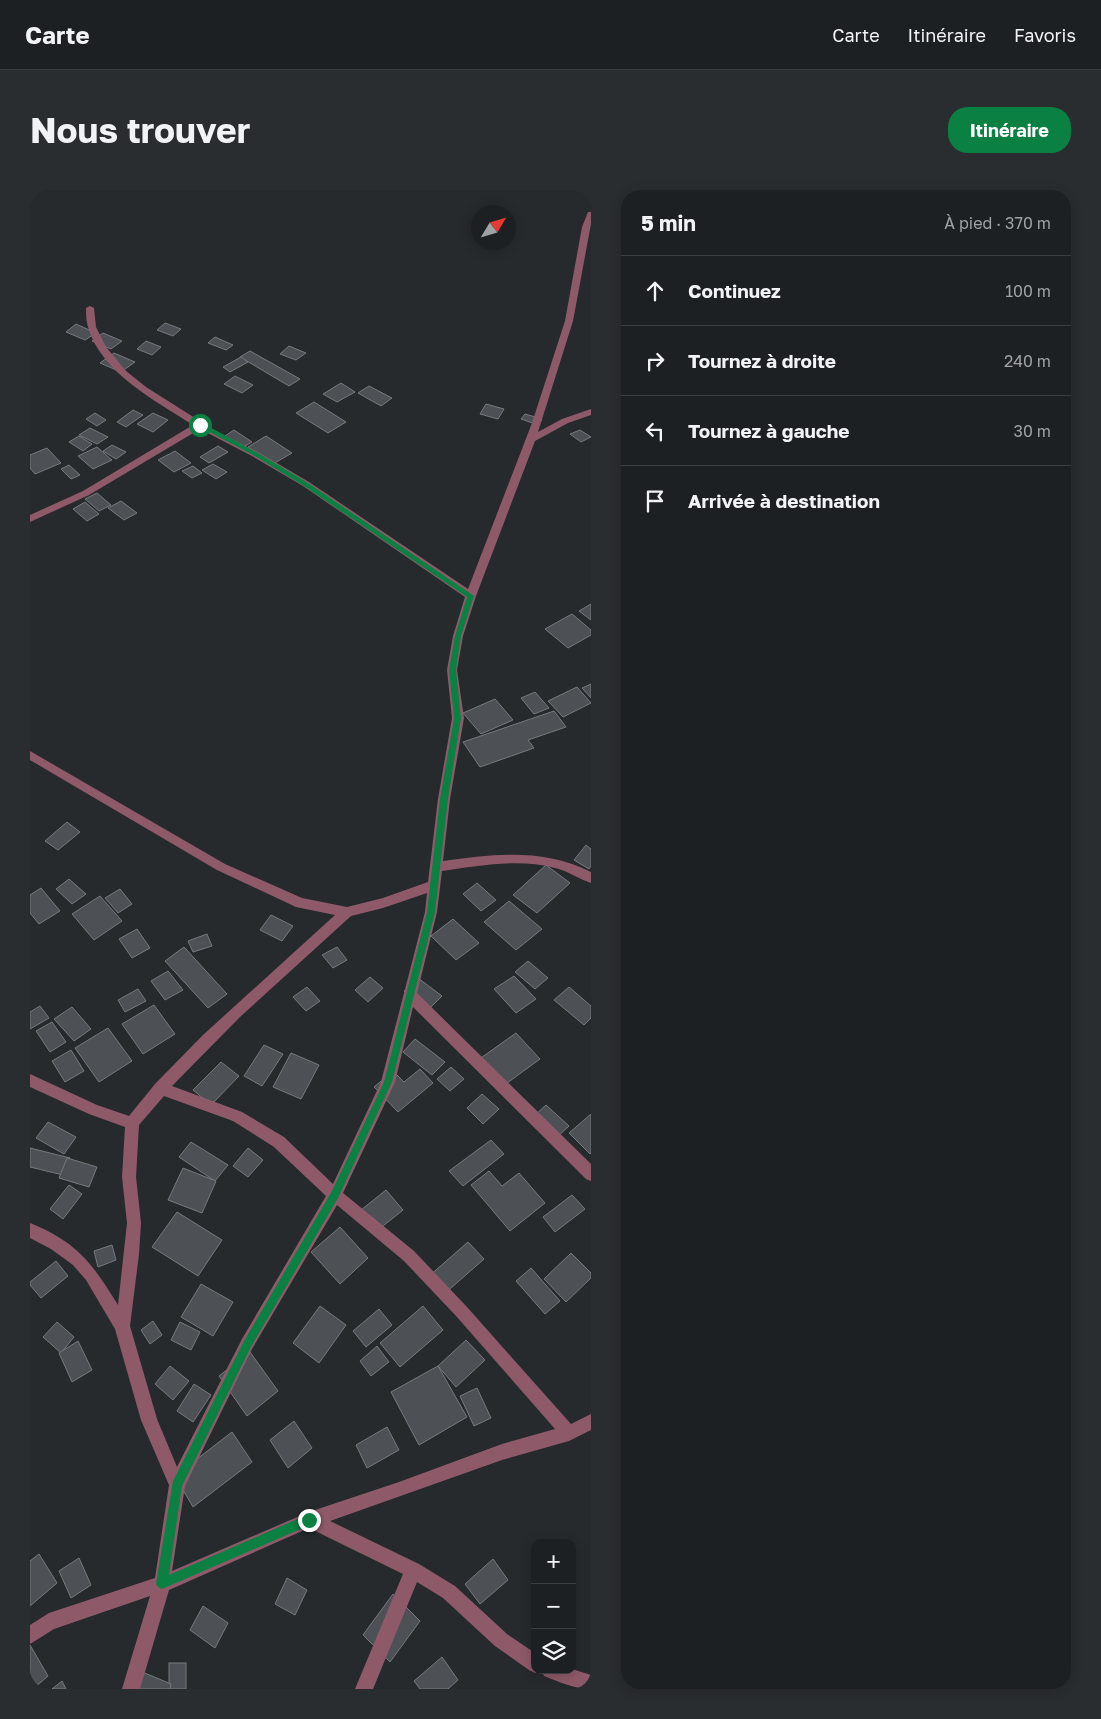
<!DOCTYPE html>
<html lang="fr">
<head>
<meta charset="utf-8">
<style>
  :root { --surface:#1d2022; --page:#2a2d2f; --text:#f1f3f6; --muted:#a0a3a5; --line:#3b3e40; --accent:#0b8043 }
  body { margin:0; font-family:"Golos Text",sans-serif; background:var(--page); color:var(--text) }
  .controls { position:absolute; right:15px; bottom:15px; display:grid; overflow:hidden; border-radius:10px; box-shadow:0 2px 12px #0003 }
  .controls button { width:45px; height:45px; display:grid; place-items:center; padding:0; border:0; border-bottom:1px solid var(--line); background:var(--surface); color:var(--text); font:25px sans-serif }
  .compass { position:absolute; left:441px; top:15px; width:45px; height:45px; border-radius:50%; background:var(--surface); box-shadow:0 2px 12px #0003; rotate:52deg }
  .stop { position:absolute; width:15px; height:15px; margin:-11px; border:4px solid #0b8043; border-radius:50%; background:#fff }
  .stop.end { background:#0b8043; border-color:#fff; box-shadow:0 1px 5px #0008 }
  .list { margin:0; padding:0; list-style:none }
  h2 { display:flex; justify-content:space-between; align-items:center; height:65px; margin:0; padding:0 20px; font-size:21px }
  h2 small { font-size:16px; font-weight:400; color:var(--muted) }
  .list li { display:grid; grid-template-columns:32px 1fr auto; gap:15px; align-items:center; box-sizing:border-box; height:70px; padding:0 20px; border-top:1px solid var(--line) }
  .list b { display:block; font-size:19px; white-space:nowrap }
  .list em { font-size:16px; font-style:normal; color:var(--muted) }
  .icon { flex:none; width:28px; height:28px; fill:none; stroke:currentColor; stroke-width:2; stroke-linecap:round; stroke-linejoin:round }
  .map { position:relative; flex:none; width:561px; height:1499px; overflow:hidden; border-radius:20px }
  header { display:flex; align-items:center; gap:30px; box-sizing:border-box; height:70px; padding:0 25px; background:var(--surface); border-bottom:1px solid var(--line) }
  header strong { font-size:24px }
  nav { display:flex; gap:28px; margin-inline-start:auto; font-size:18px }
  .intro { display:flex; align-items:center; justify-content:space-between; box-sizing:border-box; height:120px; padding:0 30px }
  h1 { margin:0; font-size:35px }
  .button { padding:12px 22px; border-radius:20px; background:var(--accent); color:#fff; font-size:18px; font-weight:700 }
  main { display:flex; gap:30px; padding:0 30px }
  aside { flex:1; background:var(--surface); border-radius:20px; box-shadow:0 2px 12px #0003 }
  .map>svg:first-child { display:block }
</style>
</head>
<body>
<header>
<strong>Carte</strong>
<nav><a>Carte</a><a>Itinéraire</a><a>Favoris</a></nav>
</header>
<div class="intro"><h1>Nous trouver</h1><a class="button">Itinéraire</a></div>
<main>
<div class="map">
<svg width="561" height="1499" viewBox="0 0 561 1499">
  <rect width="100%" height="100%" fill="#272a2d"/>
  <!-- building -->
  <g fill="#4d5155" stroke="#767a7e">
    <path d="M135,133L151,139L143,146L127,140Z"/>
    <path d="M46,134L66,143L55,150L36,142Z"/>
    <path d="M73,143L92,151L81,159L62,151Z"/>
    <path d="M185,147L203,155L196,160L178,153Z"/>
    <path d="M116,151L131,157L122,165L107,159Z"/>
    <path d="M259,156L276,163L266,170L250,164Z"/>
    <path d="M220,161L270,189L259,196L210,167Z"/>
    <path d="M84,163L105,172L91,182L70,173Z"/>
    <path d="M211,167L218,172L200,182L193,177Z"/>
    <path d="M205,186L223,195L212,203L194,194Z"/>
    <path d="M311,193L325,202L307,212L293,204Z"/>
    <path d="M339,196L362,208L351,216L328,203Z"/>
    <path d="M284,212L316,232L298,243L266,223Z"/>
    <path d="M456,214L474,219L468,229L450,224Z"/>
    <path d="M103,220L113,225L96,237L87,232Z"/>
    <path d="M65,223L76,230L67,236L56,229Z"/>
    <path d="M123,223L138,230L123,242L107,234Z"/>
    <path d="M495,224L512,229L508,235L491,229Z"/>
    <path d="M60,238L78,247L67,254L49,245Z"/>
    <path d="M204,240L222,252L210,259L192,248Z"/>
    <path d="M550,240L561,247L551,252L540,244Z"/>
    <path d="M49,246L62,254L53,261L39,252Z"/>
    <path d="M236,246L262,263L243,274L218,257Z"/>
    <path d="M82,255L96,262L86,269L73,261Z"/>
    <path d="M188,256L198,262L179,273L170,267Z"/>
    <path d="M67,257L82,270L63,279L48,266Z"/>
    <path d="M17,258L31,273L5,284L0,278V265Z"/>
    <path d="M145,261L161,273L144,282L128,270Z"/>
    <path d="M183,274L197,282L186,289L172,280Z"/>
    <path d="M39,275L50,285L41,289L31,279Z"/>
    <path d="M163,276L172,283L162,288L152,281Z"/>
    <path d="M67,303L81,315L69,321L55,309Z"/>
    <path d="M91,311L107,323L94,330L78,318Z"/>
    <path d="M55,312L69,324L57,331L43,319Z"/>
    <path d="M561,414V430L549,421Z"/>
    <path d="M542,424L561,440V445L538,458L515,439Z"/>
    <path d="M561,494V508L552,498Z"/>
    <path d="M547,497L561,513L533,527L518,511Z"/>
    <path d="M505,502L519,518L504,524L491,508Z"/>
    <path d="M465,509L483,530L451,544L433,523Z"/>
    <path d="M524,521L536,537L498,550L504,558L450,577L433,552Z"/>
    <path d="M37,632L50,642L28,660L15,651Z"/>
    <path d="M556,655L561,659V676L559,679L544,670Z"/>
    <path d="M516,675L540,693L507,723L483,705Z"/>
    <path d="M39,689L56,704L42,714L26,699Z"/>
    <path d="M447,693L466,710L451,721L433,704Z"/>
    <path d="M11,698L30,721L9,734L0,723V705Z"/>
    <path d="M90,699L102,714L88,723L75,708Z"/>
    <path d="M70,706L92,731L64,750L42,724Z"/>
    <path d="M479,711L512,739L486,760L454,732Z"/>
    <path d="M241,725L263,736L252,751L230,740Z"/>
    <path d="M423,729L449,753L426,770L401,746Z"/>
    <path d="M107,739L120,758L102,768L89,749Z"/>
    <path d="M177,744L182,756L163,762L158,751Z"/>
    <path d="M154,757L197,804L178,818L135,771Z"/>
    <path d="M307,757L317,770L303,778L292,765Z"/>
    <path d="M498,771L518,788L505,799L485,782Z"/>
    <path d="M138,781L153,800L135,810L121,791Z"/>
    <path d="M484,786L506,809L486,823L464,799Z"/>
    <path d="M340,787L353,798L338,812L325,800Z"/>
    <path d="M388,788L412,806L398,820L374,801Z"/>
    <path d="M277,797L290,811L276,821L263,807Z"/>
    <path d="M539,797L561,816V828L554,835L524,810Z"/>
    <path d="M108,799L116,811L95,822L88,810Z"/>
    <path d="M124,815L145,844L113,864L92,834Z"/>
    <path d="M10,816L19,828L0,839V822Z"/>
    <path d="M42,817L61,839L44,851L24,829Z"/>
    <path d="M22,832L36,852L20,862L6,841Z"/>
    <path d="M78,838L102,871L69,892L45,858Z"/>
    <path d="M486,843L510,869L473,896L448,870Z"/>
    <path d="M385,849L415,872L402,885L373,862Z"/>
    <path d="M234,855L253,864L232,896L214,886Z"/>
    <path d="M41,860L54,881L35,892L22,871Z"/>
    <path d="M261,863L289,875L271,909L243,897Z"/>
    <path d="M191,872L209,886L181,915L163,900Z"/>
    <path d="M421,877L434,889L420,901L407,889Z"/>
    <path d="M390,879L403,893L368,922L344,897L363,881L374,892Z"/>
    <path d="M452,904L469,919L453,934L437,918Z"/>
    <path d="M516,915L539,936L526,948L503,927Z"/>
    <path d="M561,924V963L560,964L539,943Z"/>
    <path d="M18,932L46,947L34,964L6,948Z"/>
    <path d="M461,950L474,964L433,996L419,981Z"/>
    <path d="M161,952L198,975L185,991L149,967Z"/>
    <path d="M0,958L40,968L33,985L0,977Z"/>
    <path d="M218,958L233,970L218,987L203,976Z"/>
    <path d="M37,968L67,977L59,997L29,988Z"/>
    <path d="M153,978L186,991L172,1023L138,1010Z"/>
    <path d="M459,981L472,996L489,983L515,1013L480,1041L441,995Z"/>
    <path d="M39,995L52,1004L33,1029L20,1019Z"/>
    <path d="M356,1000L373,1020L343,1044L326,1024Z"/>
    <path d="M542,1005L555,1019L525,1042L513,1027Z"/>
    <path d="M147,1022L192,1050L168,1086L122,1057Z"/>
    <path d="M310,1037L338,1068L310,1094L281,1062Z"/>
    <path d="M438,1052L454,1069L413,1105L398,1087Z"/>
    <path d="M82,1055L86,1070L68,1077L64,1061Z"/>
    <path d="M541,1063L561,1083V1088L536,1112L514,1089Z"/>
    <path d="M26,1071L38,1086L11,1108L0,1095V1092Z"/>
    <path d="M501,1078L530,1111L515,1124L486,1091Z"/>
    <path d="M171,1094L203,1112L183,1146L151,1127Z"/>
    <path d="M290,1116L316,1135L289,1173L263,1153Z"/>
    <path d="M393,1116L413,1140L370,1177L350,1153Z"/>
    <path d="M349,1119L362,1135L336,1157L323,1141Z"/>
    <path d="M123,1131L132,1145L120,1154L111,1140Z"/>
    <path d="M27,1132L44,1147L31,1163L13,1147Z"/>
    <path d="M150,1132L170,1142L161,1160L141,1150Z"/>
    <path d="M436,1150L455,1170L426,1197L408,1176Z"/>
    <path d="M48,1151L62,1180L42,1192L29,1163Z"/>
    <path d="M347,1156L359,1172L341,1186L330,1171Z"/>
    <path d="M220,1162L248,1201L217,1226L189,1186Z"/>
    <path d="M140,1176L159,1191L143,1210L125,1194Z"/>
    <path d="M408,1176L437,1227L389,1255L361,1202Z"/>
    <path d="M164,1194L181,1205L163,1232L147,1221Z"/>
    <path d="M447,1198L461,1228L444,1236L430,1206Z"/>
    <path d="M264,1231L282,1258L258,1278L240,1250Z"/>
    <path d="M357,1237L369,1260L337,1278L326,1255Z"/>
    <path d="M202,1242L222,1272L163,1317L145,1286Z"/>
    <path d="M9,1364L27,1393L0,1416V1371Z"/>
    <path d="M49,1368L61,1395L41,1408L29,1381Z"/>
    <path d="M463,1369L478,1390L450,1414L435,1394Z"/>
    <path d="M257,1388L277,1400L265,1425L245,1414Z"/>
    <path d="M363,1404L390,1431L360,1472L333,1445Z"/>
    <path d="M173,1416L198,1433L185,1458L160,1440Z"/>
    <path d="M0,1455L18,1486L3,1499H0Z"/>
    <path d="M412,1467L428,1490L418,1499H390L384,1491Z"/>
    <rect x="139" y="1473" width="17" height="26"/>
    <path d="M110,1481L141,1494L140,1499H104Z"/>
    <path d="M32,1491L36,1499H22Z"/>
  </g>
  <g fill="none" stroke-linecap="round" stroke-linejoin="round">
    <!-- street -->
    <g fill="#8e5a6a" fill-rule="evenodd">
      <path d="M558,22H561V34L543,131L508,242L532,229L561,219V225L538,233L505,251L446,406L433,446L427,480L434,528L420,609L413,671C464,664 513,658 561,682V693C549,689 538,681 525,678C488,668 449,676 412,681L407,722L387,803L561,974V991L556,989L383,817L365,892L313,1003L384,1061L437,1117L541,1234L561,1224V1240L539,1251L472,1270L300,1331L389,1374L425,1396L477,1444L505,1463V1480H511L505,1483L499,1480L465,1456L413,1408L387,1392L343,1499H325L373,1384L279,1338L139,1400L110,1499H92L120,1406L24,1439L0,1454V1435L19,1423L125,1388L139,1295L111,1230L85,1139L56,1090L43,1075L21,1059L0,1048V1033C47,1052 62,1073 88,1115L97,1033L92,987L95,937L59,924L0,897V884L67,915L99,926L125,894L173,845L305,725L266,717L187,680L0,570V561L195,674L272,708L317,717L353,708L398,692L408,609L422,528L417,480L423,446L435,407L273,296L222,266L170,239L59,305L0,332V325L53,301L163,235C126,211 71,183 58,137C56,131 56,124 56,118L60,116L64,118L66,137L76,157L96,181L116,197L187,242L228,262L279,292L438,399L502,233L535,131L552,37ZM397,703L395,722L351,892L303,994L254,947L212,922L142,896L210,827L321,726L353,718ZM134,906L203,931L244,957L296,1006L212,1149L147,1277L127,1229L100,1136L109,1064L111,1033L106,987L109,935ZM307,1015L374,1071L427,1127L525,1239L472,1254L369,1292L279,1322L142,1381L155,1296L222,1159Z"/>
      <path d="M542,1479L561,1485V1499C545,1499 529,1492 514,1486L511,1480Z"/>
    </g>
  </g>
  <!-- route -->
  <path fill="#0b8043" d="M168,233H172L228,263L278,293L444,406L431,446L426,480L431,528L418,609L405,722L362,892L308,1008L221,1157L152,1296L139,1385L279,1324L282,1326L284,1330L282,1334L132,1399L128,1397L126,1394L143,1291L214,1151L302,1001L354,892L397,722L410,609L424,528L419,480L425,446L437,407L274,296L223,265L168,236Z"/>
</svg>
<div class="controls">
<button>+</button>
<button>−</button>
<button><svg class="icon" aria-label="layers" viewBox="0 0 24 24"><path d="M12 4l9 5-9 5-9-5zM3 14l9 5 9-5"/></svg></button>
</div>
<svg class="compass" viewBox="-18 -18 36 36"><path d="M0-13l5 13h-10z" fill="#e53935"/><path d="M0 13l5-13h-10z" fill="#a0a3a5"/></svg>
<div class="stop" style="left:170px;top:235px"></div>
<div class="stop end" style="left:279px;top:1330px"></div>
</div>
<aside>
<h2>5 min<small>À pied · 370 m</small></h2>
<ul class="list">
<li><svg class="icon" aria-label="ahead" viewBox="0 0 24 24"><path d="M12 20V5M6 11l6-6 6 6"/></svg><div><b>Continuez</b></div><em>100 m</em></li>
<li><svg class="icon" aria-label="right" viewBox="0 0 24 24"><path d="M7 20v-9h11M14 6l5 5-5 5"/></svg><div><b>Tournez à droite</b></div><em>240 m</em></li>
<li><svg class="icon" aria-label="left" viewBox="0 0 24 24"><path d="M17 20v-9H6M10 6l-5 5 5 5"/></svg><div><b>Tournez à gauche</b></div><em>30 m</em></li>
<li><svg class="icon" aria-label="arrive" viewBox="0 0 24 24"><path d="M6 21V4h12l-3 4 3 4H6"/></svg><div><b>Arrivée à destination</b></div></li>
</ul>
</aside>
</main>
</body>
</html>
